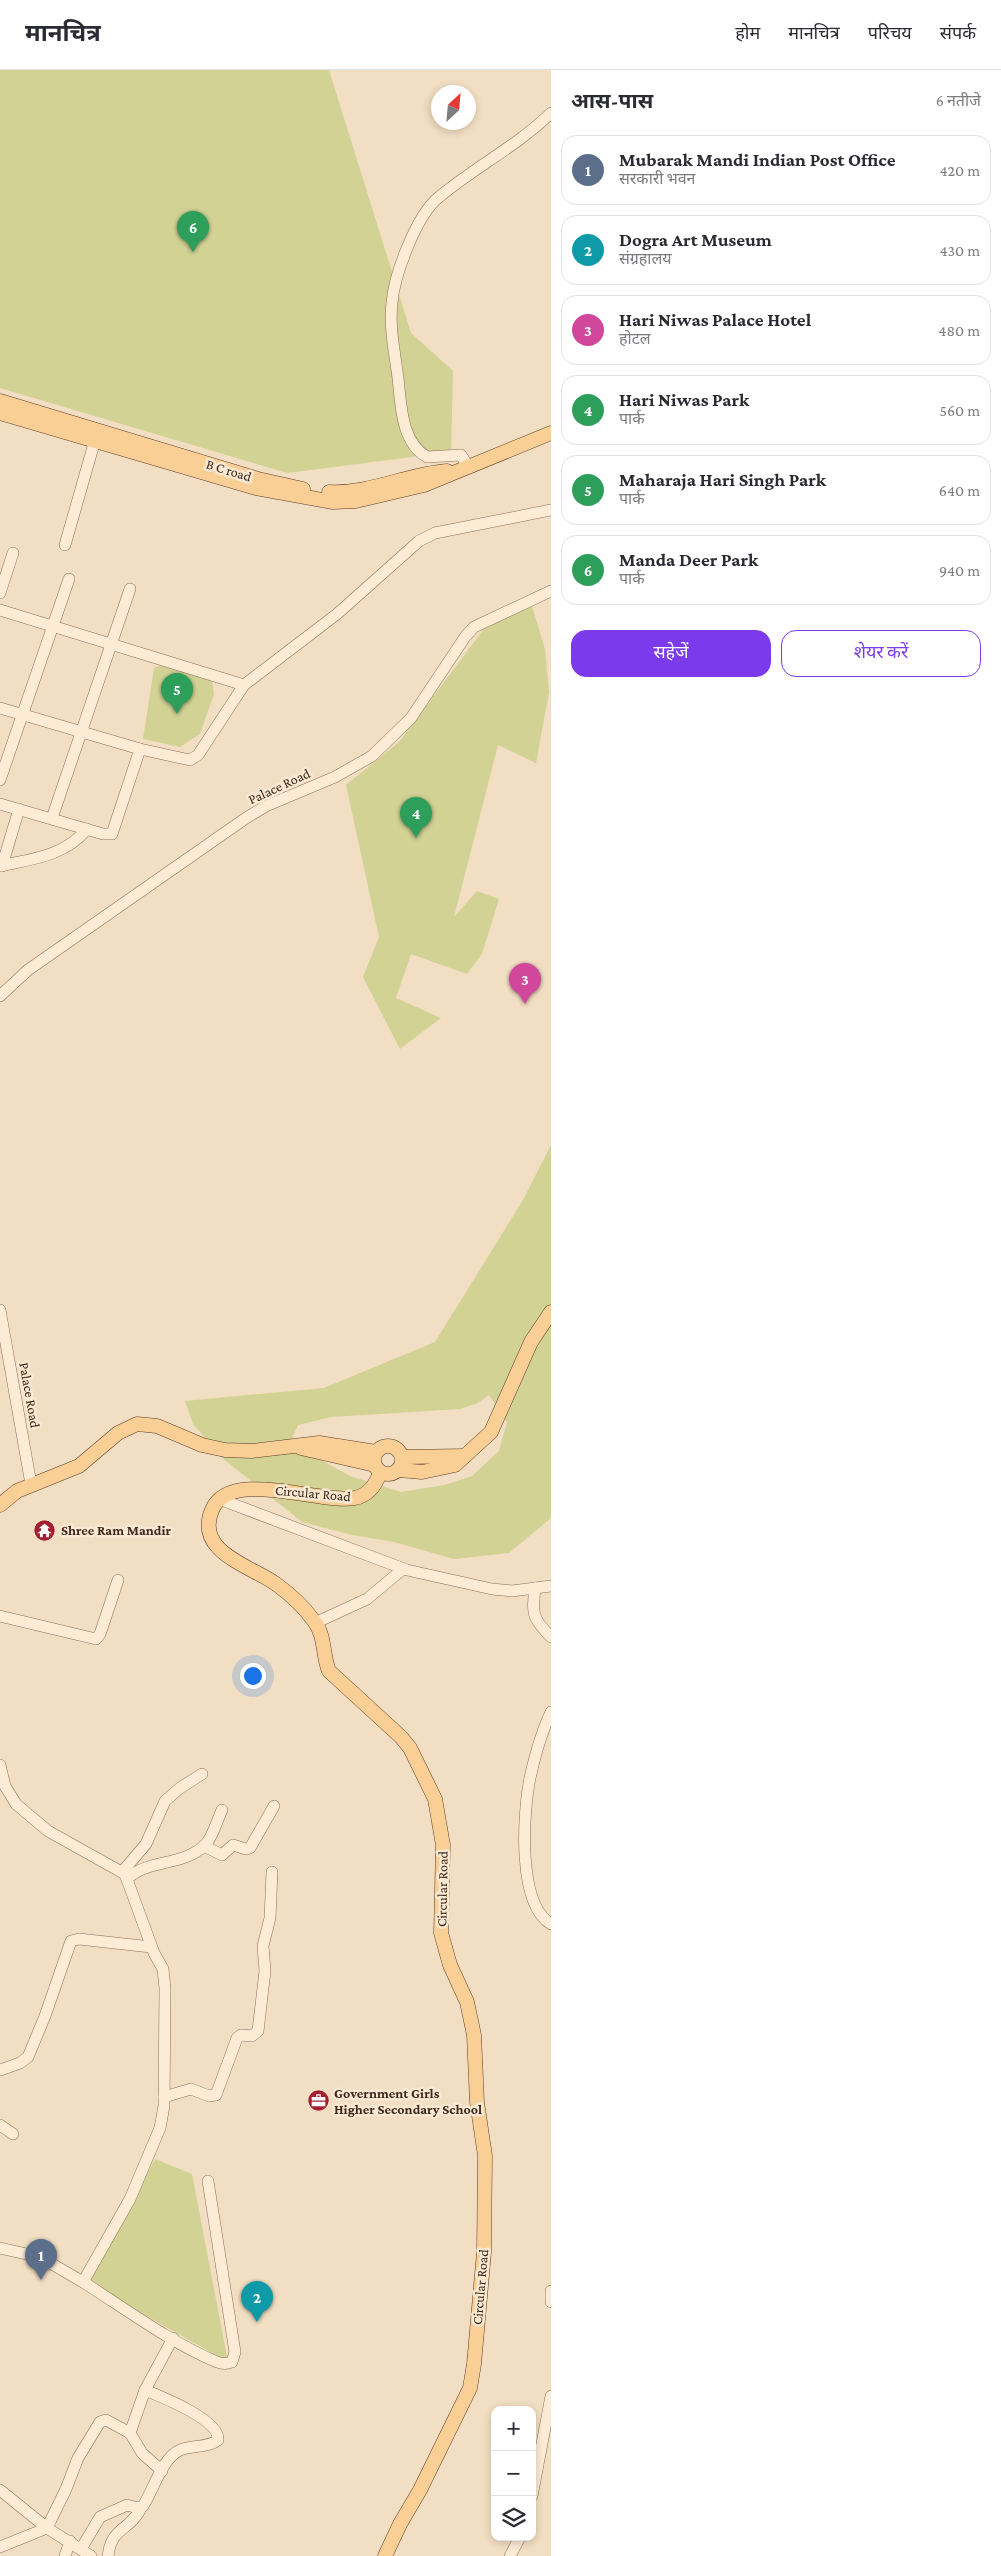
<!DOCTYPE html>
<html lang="hi">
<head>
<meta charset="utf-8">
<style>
  :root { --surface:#fff; --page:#f2f2f3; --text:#2b2b33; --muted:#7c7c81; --line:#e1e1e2; --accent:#7c3aed }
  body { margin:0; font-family:"Crimson Pro","Noto Sans Devanagari",serif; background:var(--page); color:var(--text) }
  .controls { position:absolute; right:15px; bottom:15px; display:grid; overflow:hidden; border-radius:10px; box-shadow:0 2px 8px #0003 }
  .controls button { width:45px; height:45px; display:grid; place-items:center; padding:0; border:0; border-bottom:1px solid var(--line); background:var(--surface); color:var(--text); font:25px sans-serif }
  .compass { position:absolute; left:431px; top:15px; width:45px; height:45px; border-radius:50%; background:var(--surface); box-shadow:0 2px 8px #0003; rotate:26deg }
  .you { position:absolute; left:252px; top:1605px; width:18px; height:18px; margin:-12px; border:4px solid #fff; border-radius:50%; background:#1a73e8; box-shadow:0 0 0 8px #1a73e833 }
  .badge { display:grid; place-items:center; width:32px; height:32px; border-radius:50%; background:var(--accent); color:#fff; font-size:16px; font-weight:700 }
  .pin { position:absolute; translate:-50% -41px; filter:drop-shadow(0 1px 2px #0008) }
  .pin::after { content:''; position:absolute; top:26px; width:18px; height:15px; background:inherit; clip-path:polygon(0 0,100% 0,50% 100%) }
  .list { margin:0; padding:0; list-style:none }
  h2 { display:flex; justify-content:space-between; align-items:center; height:65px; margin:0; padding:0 20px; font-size:21px }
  h2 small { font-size:16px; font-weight:400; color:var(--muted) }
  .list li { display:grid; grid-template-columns:32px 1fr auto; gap:15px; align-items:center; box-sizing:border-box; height:70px; margin:0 10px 10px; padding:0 10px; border:1px solid var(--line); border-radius:15px }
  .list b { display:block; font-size:19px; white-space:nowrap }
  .list p { margin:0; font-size:16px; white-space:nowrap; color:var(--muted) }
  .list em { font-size:16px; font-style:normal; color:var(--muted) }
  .actions { display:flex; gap:10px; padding:15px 20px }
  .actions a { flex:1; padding:11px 0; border:1px solid var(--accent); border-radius:15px; text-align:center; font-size:18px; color:var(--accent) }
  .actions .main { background:var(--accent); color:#fff }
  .icon { flex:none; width:28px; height:28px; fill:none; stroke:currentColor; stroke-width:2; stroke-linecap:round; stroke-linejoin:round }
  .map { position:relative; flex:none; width:551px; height:2486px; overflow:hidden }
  header { display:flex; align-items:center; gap:30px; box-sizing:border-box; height:70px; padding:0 25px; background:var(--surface); border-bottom:1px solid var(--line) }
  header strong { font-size:24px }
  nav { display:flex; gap:28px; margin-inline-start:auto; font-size:18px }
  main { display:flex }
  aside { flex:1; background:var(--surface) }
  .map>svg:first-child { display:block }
</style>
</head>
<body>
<header>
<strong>मानचित्र</strong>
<nav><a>होम</a><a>मानचित्र</a><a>परिचय</a><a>संपर्क</a></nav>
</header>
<main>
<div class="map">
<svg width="551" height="2486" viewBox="0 0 551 2486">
  <rect width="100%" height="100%" fill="#f2dec2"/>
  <!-- green -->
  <g fill="#d1d294" fill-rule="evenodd">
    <path d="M0,0H329L411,263L453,301L451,382L287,403L0,318Z"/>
    <path d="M532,536L545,579L549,622L536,693L498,675L454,847L477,821L499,829L482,884L467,904L411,884L396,928L441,948L400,979L363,907L379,867L346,715L399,672L490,551Z"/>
    <path d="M161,595L212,610L214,624L200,664L180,677L143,669L154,598Z"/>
    <path d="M551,1075V1448L509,1483L454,1489L394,1472L352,1465L302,1452L221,1387L193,1354L185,1331L324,1318L435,1272L523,1130ZM489,1325L507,1352L499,1381L472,1406L445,1415L401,1422L350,1406L290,1373L298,1355L331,1347L460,1339L478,1333Z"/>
    <path d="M155,2089L192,2104L228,2292L88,2213Z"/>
  </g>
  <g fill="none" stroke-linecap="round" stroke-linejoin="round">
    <defs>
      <g id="minor">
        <path d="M469,398L461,385L427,387C401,372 401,335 398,308C395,284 389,257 392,233C394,205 417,144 439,127C475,97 517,76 551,43"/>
        <path d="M65,475L95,370"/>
        <path d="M0,523L13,483"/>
        <path d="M0,540L244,615"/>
        <path d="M0,638L140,679L190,690L198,685L244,615L337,544L419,471L435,463L551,440"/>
        <path d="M0,710L69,509"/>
        <path d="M0,734L103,764H112L140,679"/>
        <path d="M52,748L130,519"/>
        <path d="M0,796C32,789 65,786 87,759"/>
        <path d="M2,796L19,739"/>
        <path d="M0,926L28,900L246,748L266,736L335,707L372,686L411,648L465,567L474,557L551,521"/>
        <path d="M0,1240L31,1414"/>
        <path d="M219,1429L407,1500L492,1519L512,1521L551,1516"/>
        <path d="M535,1518C532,1544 532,1548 551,1567"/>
        <path d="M0,1546L96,1569L100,1564L118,1510"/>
        <path d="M315,1553L367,1529L403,1499"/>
        <path d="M551,1642C541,1663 535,1685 530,1708C523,1743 517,1834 551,1854"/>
        <path d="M0,1695L5,1716L16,1734L48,1761L125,1804L154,1883L163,1899L165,1918L164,2036L160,2058L130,2129L83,2212L40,2187L0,2178"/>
        <path d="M204,1776L222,1785L233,1775L246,1779L250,1778L274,1736"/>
        <path d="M122,1802L146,1774L165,1731L180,1718L202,1704"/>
        <path d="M128,1808C149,1789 184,1796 205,1775C213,1767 217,1750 222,1740"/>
        <path d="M0,2000L20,1993L28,1987L45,1946L71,1871L79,1869L151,1877"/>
        <path d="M164,2027L191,2019L209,2026L216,2025L237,1968L241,1965L252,1966L258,1961L265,1901L263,1876L270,1848L272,1802"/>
        <path d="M0,2055L13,2064"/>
        <path d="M83,2212C124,2238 173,2274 217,2292C222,2294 227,2294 232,2292L235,2282L208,2111"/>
        <path d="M551,2221V2232"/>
        <path d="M162,2401L142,2383L130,2363L145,2320L173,2268"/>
        <path d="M0,2420L47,2458L91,2486"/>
        <path d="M532,2426L551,2326"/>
        <path d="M0,2477L47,2458L66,2419L78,2388L100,2352L106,2350L130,2363"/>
        <path d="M81,2479L100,2447L127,2435L138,2438L143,2436C153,2421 162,2388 180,2380C192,2375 208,2378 218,2370C220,2350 162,2327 145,2320"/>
        <path d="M65,2486L70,2471"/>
        <path d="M108,2486C111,2457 131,2460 141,2438"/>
        <path d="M510,2486L520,2467"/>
      </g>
      <g id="major">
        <path d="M0,331L258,409L303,419"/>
        <path d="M0,343L256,418L333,432L356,431L424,415L551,363"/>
        <path d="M329,422C370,424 407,404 447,401"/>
        <circle cx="388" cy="1390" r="14"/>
        <path d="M301,1378L375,1395"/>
        <path d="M403,1387L465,1386"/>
        <path d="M399,1400L422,1402L455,1395L491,1362L531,1272L551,1242"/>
        <path d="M380,1403C376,1414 369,1425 355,1428C323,1435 230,1397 212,1440C194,1482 251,1496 276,1514C290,1524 304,1537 314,1551C326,1567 322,1584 329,1601L401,1667L410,1678L435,1729L443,1775L441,1863L450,1895L467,1932L474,1965L477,2032L485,2086L484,2182L474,2294L470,2318L420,2420L400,2454L385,2486"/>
        <path d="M0,1435L17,1421L79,1396L118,1363L137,1354L157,1356L202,1375L225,1380L252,1381L319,1373L376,1382"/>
      </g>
    </defs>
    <!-- minor casing -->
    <use href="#minor" stroke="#8e6e57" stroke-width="12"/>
    <!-- major casing -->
    <use href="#major" stroke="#5c3d2b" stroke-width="15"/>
    <!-- minor -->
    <use href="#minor" stroke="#fcecd6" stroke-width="11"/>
    <!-- major -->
    <use href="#major" stroke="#f9cf96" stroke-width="14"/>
  </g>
  <!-- icons -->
  <defs>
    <symbol id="temple-disc" viewBox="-11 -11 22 22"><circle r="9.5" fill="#a42030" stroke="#f9e9d2"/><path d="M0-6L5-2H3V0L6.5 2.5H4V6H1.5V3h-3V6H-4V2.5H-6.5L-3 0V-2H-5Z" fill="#fff"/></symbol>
    <symbol id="office-disc" viewBox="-11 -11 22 22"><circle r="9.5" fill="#a42030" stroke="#f9e9d2"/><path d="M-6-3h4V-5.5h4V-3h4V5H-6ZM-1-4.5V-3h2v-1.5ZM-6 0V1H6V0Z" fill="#fff"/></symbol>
  </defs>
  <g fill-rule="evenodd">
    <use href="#temple-disc" x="32" y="1448" width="25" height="25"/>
    <use href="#office-disc" x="306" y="2018" width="25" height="25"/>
  </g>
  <g text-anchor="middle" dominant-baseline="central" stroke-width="5" stroke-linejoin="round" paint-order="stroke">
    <!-- street labels -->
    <g font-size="14" fill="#3d281c" stroke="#f9e9d2">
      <text transform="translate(229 400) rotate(17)">B C road</text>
      <text transform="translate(279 716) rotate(-25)">Palace Road</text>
      <text transform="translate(30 1325) rotate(80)">Palace Road</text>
      <text transform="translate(313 1423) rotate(5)">Circular Road</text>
      <text transform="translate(442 1819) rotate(-89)">Circular Road</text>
      <text transform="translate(480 2217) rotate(-85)">Circular Road</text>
    </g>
    <!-- poi labels -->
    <g font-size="14" font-weight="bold" fill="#3d281c" stroke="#f9e9d2" text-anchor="start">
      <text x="61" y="1460">Shree Ram Mandir</text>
      <text x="334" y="2023">Government Girls<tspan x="334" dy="16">Higher Secondary School</tspan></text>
    </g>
  </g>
</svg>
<div class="controls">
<button>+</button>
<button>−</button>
<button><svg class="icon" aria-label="layers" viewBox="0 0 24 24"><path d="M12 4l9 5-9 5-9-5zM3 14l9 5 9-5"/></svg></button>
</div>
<svg class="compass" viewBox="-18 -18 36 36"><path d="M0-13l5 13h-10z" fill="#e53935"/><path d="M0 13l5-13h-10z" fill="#7c7c81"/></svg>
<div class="you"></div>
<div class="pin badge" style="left:41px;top:2210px;background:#5c6f8a">1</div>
<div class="pin badge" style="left:257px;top:2252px;background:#0f9aa8">2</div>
<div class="pin badge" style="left:525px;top:934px;background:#d1479c">3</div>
<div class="pin badge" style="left:416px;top:768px;background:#2e9e5b">4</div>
<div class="pin badge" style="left:177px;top:644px;background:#2e9e5b">5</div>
<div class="pin badge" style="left:193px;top:182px;background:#2e9e5b">6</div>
</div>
<aside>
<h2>आस-पास<small>6 नतीजे</small></h2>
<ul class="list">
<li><span class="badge" style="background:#5c6f8a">1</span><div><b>Mubarak Mandi Indian Post Office</b><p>सरकारी भवन</p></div><em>420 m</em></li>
<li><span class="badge" style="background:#0f9aa8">2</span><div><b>Dogra Art Museum</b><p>संग्रहालय</p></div><em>430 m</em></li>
<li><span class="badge" style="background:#d1479c">3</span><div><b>Hari Niwas Palace Hotel</b><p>होटल</p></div><em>480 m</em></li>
<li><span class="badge" style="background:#2e9e5b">4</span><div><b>Hari Niwas Park</b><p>पार्क</p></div><em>560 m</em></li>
<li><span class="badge" style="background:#2e9e5b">5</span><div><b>Maharaja Hari Singh Park</b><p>पार्क</p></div><em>640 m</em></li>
<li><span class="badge" style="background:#2e9e5b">6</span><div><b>Manda Deer Park</b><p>पार्क</p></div><em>940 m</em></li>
</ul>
<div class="actions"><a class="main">सहेजें</a><a>शेयर करें</a></div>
</aside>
</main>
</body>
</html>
